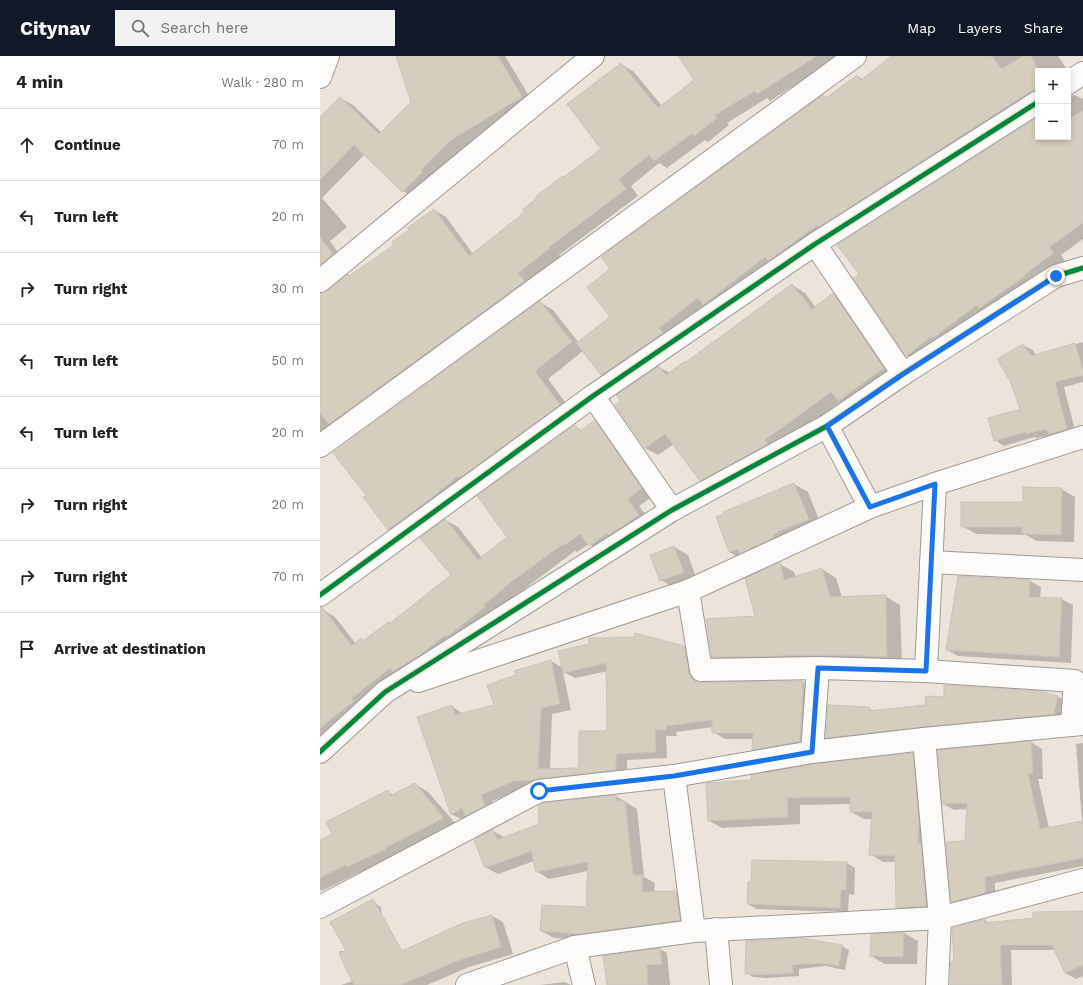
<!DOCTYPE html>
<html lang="en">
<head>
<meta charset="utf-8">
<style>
  :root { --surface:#fff; --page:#f2f2f2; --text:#222; --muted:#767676; --line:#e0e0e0; --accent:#111827 }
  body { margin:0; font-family:"Work Sans",sans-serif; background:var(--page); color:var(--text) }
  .controls { position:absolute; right:12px; top:12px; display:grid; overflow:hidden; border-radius:0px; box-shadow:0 2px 6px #0003 }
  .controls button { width:36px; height:36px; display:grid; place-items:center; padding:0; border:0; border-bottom:1px solid var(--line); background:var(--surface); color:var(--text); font:20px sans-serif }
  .stop { position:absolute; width:12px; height:12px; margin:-9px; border:3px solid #1a73e8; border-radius:50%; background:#fff }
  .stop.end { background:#1a73e8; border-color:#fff; box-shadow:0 1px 4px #0008 }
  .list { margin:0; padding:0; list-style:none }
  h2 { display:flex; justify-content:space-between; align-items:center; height:52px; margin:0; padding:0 16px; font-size:17px }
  h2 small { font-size:13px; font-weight:400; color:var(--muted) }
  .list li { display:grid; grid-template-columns:26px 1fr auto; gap:12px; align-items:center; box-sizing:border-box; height:72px; padding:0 16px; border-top:1px solid var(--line) }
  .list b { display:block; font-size:15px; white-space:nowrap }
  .list em { font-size:13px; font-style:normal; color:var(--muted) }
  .icon { flex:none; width:22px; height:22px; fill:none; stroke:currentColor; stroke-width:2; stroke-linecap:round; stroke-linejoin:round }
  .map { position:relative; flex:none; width:763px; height:929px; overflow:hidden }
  header { display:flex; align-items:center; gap:24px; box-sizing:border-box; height:56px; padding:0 20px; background:var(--accent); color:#fff }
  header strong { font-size:19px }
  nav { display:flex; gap:22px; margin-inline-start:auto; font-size:14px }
  .search { width:280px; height:36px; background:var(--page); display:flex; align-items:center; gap:10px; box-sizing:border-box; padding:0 14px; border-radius:0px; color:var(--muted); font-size:15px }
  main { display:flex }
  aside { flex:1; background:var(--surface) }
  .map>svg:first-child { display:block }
</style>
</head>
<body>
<header>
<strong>Citynav</strong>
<div class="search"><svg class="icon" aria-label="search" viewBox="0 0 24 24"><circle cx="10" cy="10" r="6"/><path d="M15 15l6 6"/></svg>Search here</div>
<nav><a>Map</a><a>Layers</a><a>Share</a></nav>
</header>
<main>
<aside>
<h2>4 min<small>Walk · 280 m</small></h2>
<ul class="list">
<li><svg class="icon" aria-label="ahead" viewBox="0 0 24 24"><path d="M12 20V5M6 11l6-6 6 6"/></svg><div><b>Continue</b></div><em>70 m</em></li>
<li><svg class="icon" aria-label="left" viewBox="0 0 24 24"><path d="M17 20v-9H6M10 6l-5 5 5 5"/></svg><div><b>Turn left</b></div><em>20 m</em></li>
<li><svg class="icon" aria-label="right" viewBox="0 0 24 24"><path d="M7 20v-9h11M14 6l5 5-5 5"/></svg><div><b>Turn right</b></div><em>30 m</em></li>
<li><svg class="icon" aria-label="left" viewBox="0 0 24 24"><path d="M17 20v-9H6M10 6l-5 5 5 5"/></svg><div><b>Turn left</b></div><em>50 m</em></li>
<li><svg class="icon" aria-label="left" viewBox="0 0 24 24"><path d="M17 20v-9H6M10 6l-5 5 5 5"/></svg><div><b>Turn left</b></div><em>20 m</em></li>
<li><svg class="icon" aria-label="right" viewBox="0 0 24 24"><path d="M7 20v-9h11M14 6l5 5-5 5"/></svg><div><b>Turn right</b></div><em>20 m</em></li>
<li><svg class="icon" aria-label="right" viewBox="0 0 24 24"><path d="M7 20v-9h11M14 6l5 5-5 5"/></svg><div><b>Turn right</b></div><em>70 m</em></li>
<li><svg class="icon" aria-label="arrive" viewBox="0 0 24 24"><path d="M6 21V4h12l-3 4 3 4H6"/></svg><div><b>Arrive at destination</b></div></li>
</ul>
</aside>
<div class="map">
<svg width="763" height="929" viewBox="0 0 763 929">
  <rect width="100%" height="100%" fill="#ece4db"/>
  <!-- shadow -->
  <g fill="#0003" fill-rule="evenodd">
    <path d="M76,0H185L214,48L143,91L113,122L96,143L83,135L45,98L2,142L27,171L10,185L25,206L0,235L2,238L8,236L30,221L75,189L114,154L126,161L153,198L207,156L245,122L282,93L301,8L314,16L342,50L375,25L359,0H520L450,45L447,42L407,67L409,69L388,86L385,84L347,112L339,107L311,130L318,140L239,199L241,201L0,392V62L20,42L33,49L62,77L92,46Z"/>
    <path d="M573,0H738L748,15H718V46L294,326L282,319L263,295L228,323L253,357L83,481L69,473L220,246L233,254L259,287L292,261L503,40L508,42L537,20L543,23Z"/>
    <path d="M748,37L749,40L755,39L763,43V183L741,199L745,205L599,306L586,299L718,62V81H748Z"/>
    <path d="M472,229L485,237L496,252L513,239L526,246L576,320L531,352L520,346L457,392L393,432L380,424L354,388L338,399L325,392L339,311L350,317L366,307ZM478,239H481L495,258L493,259Z"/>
    <path d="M763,286V326L744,331L756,378L738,383L732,379L716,382L714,381L684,390L675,384L701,353L703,289L713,294L716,300Z"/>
    <path d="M275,366L287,373L334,440L319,450L331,466L282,496L269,488L257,496L255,495L203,534L175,556L0,691V556L3,554L15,561L36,588L41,584L44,585L70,568L132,520L125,464L138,471L162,502L188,481L255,370L263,375Z"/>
    <path d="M474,428L488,436L502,471L423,504L409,496Z"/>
    <path d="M741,433L755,441L754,486L717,485L706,479L656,478L642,470Z"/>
    <path d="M354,491L368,499L377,524L354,532L341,524Z"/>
    <path d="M460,508L474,516L476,521L502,513L516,522L522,541L565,540L580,549L582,609H407L392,601L436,561Z"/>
    <path d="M710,525L721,531L720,542L741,543L753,549L751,607L638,600L627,594Z"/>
    <path d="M364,591L375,597L381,627L483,626L494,632L491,691L444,700L433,693V683H405L393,676V671L356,676L357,680H346L347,702L307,704V720L206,731L172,745L175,756L143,764L131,758L132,650L143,658L175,650L197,620L231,605L243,612ZM288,615V676L260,713L230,714L232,658L251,654L243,616L255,622Z"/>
    <path d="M718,636L738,641L750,647L746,665L518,688L507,681L549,652L554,656L606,650L624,642Z"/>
    <path d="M711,686L722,693L723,723H718L729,772L762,766L756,688L763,687V810L675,827V843L643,852L632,846L646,786L647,753L634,754L623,748L619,695Z"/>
    <path d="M592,698L605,705L619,857L589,858L577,851L576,806H563L550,798L553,763H544L531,756V748L480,749V768L402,772L389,765L432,724Z"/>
    <path d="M95,728L108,736L137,769L41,818L38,817L2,835L0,834V785L13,779L68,736L74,739Z"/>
    <path d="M296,740L317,753L324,821L335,827L334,837L356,836L368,843L372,871L274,884L234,882L221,875L267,852L268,815L229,823L216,815L214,805L178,818L165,811L173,775L186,782Z"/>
    <path d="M527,807L535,812L534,839L529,838L528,856L436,853L428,848Z"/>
    <path d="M50,845L61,851L67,929H21L33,925L19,895H28Z"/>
    <path d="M763,855V920L756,923L745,917L735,894H691L692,929H631L635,907L634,872L665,864L671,868Z"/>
    <path d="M172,860L183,866L193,898L149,911L107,929H80Z"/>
    <path d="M584,877L598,885L597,908H565L551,900Z"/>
    <path d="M482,883L522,890L529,894L525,914L506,910L479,913V920L447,922L433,921L426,917Z"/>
    <path d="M340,893L347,897L350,929H288Z"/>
    <path d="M245,926L251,929H220Z"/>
  </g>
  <!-- building -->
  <g fill="#d5cdbd" stroke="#c9c4bc">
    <path d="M76,0H178L202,41L131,84L101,114L103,116L82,136L34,89L0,124V61L20,41L59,78L91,46Z"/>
    <path d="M358,0H497L437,38L435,35L395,59L397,62L374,80L373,77L334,105L329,99L299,123L306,133L228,192L229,193L198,217L205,225L9,368L0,357V237L8,235L28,218L29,220L74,189L72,186L89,174L87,172L114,153L149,200L205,156L203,153L217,142L216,140L243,120L244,121L281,93L247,48L301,7L338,52L374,24Z"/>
    <path d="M571,0H672L682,13L703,0H711L719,15H718V34L711,35L499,171L497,169L448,205L445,201L383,249L378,242L339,272L343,277L281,319L256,287L290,261L267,231L290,213L281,201L503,39L506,42L537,19L541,24Z"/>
    <path d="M763,55V167L729,191L734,197L704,219L705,220L659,252L657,249L613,282L612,280L586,300L533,222L539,218L517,189L718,61V81H748V63Z"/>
    <path d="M0,181L13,198L0,209Z"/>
    <path d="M472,228L491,254L513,237L564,312L518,345L511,336L445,384L448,388L446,389L380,425L345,378L325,392L295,349L301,345L296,339L339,310L346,319L365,305L366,306Z"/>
    <path d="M220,245L252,286L215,315L240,349L140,422L138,420L110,443L68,474L43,441L46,439L13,397L25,388Z"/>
    <path d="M755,287L763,314V319L735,326L747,373L728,378L727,373L706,378V376L674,385L668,362L700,353L690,325L677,303L703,288L711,300Z"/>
    <path d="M275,364L322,432L308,443L319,459L289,479L287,477L269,490L260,478L244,490L243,488L190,527L164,549L165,551L127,581L125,579L100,599L73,616L70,612L32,642L34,645L0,672V551H2L32,590L41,582L43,585L68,566L70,567L131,519L100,482L125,463L158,504L187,481L157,440L255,369L260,375Z"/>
    <path d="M474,427L489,463L457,476L458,477L453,479V482L419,498L418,493L409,496L396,461L404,458L403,456Z"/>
    <path d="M703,431L742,432L741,479L702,478V471H641V446H703Z"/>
    <path d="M354,490L364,516L340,525L330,499Z"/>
    <path d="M460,506L464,524L502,512L510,541L566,539L567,601L521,599L392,601L386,563L435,560L425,522Z"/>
    <path d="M638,520L710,524L709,541L742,542L739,601L626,594Z"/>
    <path d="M315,577L364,590L369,616L371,622L376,625L381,626L483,625L480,685L432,694L433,677H392V664L346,670V674H335L336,696L296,698V714L218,723L213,724L194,725L161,739L165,750L145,760L142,752L131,759L97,661L132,649L135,659L174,649L167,629L196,619L194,615L231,604L240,648L221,652L218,713L259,712V675H287L286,607L243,617L238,595L269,588V582L314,581Z"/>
    <path d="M624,629L719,635L738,640L734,658L603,671L506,682L508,649L549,651V655L605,649L606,640L624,641Z"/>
    <path d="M711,685L713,717H708L720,773L763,765V802L665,821V837L631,846L626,786L645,785L647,747L622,748L618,694Z"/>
    <path d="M593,697L599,766L598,788L601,787L606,850L576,852L575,800L549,799L552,756H530V741L467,742L468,761L388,765L386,727L431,724V719L494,708Z"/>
    <path d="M95,727L124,762L65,792L66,793L27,811L26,809L0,822V784L12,778L6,766L68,734L70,740Z"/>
    <path d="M296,739V745H305L313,819H323L322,836L356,835L360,864L261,878L220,875L222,849L266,851L268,806L216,816L211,795L165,812L154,784L173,773L177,784L219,768L218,750L223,747Z"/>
    <path d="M432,804L527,806L526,834H521L520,852L427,848L428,826H431Z"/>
    <path d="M53,843L82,895L143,867L172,859L181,891L137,905L81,929H34L19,898L26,894L10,866Z"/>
    <path d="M763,855V909L745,917L732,889H680L682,929H630L631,906H634L632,872L665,863V867L713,862V856Z"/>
    <path d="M584,876L583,901L550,900L551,878Z"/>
    <path d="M482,882L522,889L519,910L499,907L472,909L473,917L439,919L425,918L426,885Z"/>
    <path d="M340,892L342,908L327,909L328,929H287L283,900Z"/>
  </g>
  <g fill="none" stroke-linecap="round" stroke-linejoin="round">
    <defs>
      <g id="minor">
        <path d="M0,21L8,0"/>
        <path d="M748,27L763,17"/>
        <path d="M495,188L583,318"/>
        <path d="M0,225L273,0"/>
        <path d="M273,340L352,454"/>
        <path d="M507,370L550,451"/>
        <path d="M0,390L535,0"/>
        <path d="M611,506L763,514"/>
        <path d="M368,535L381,614L498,612L492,696"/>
        <path d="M0,539L273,340L495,188L718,46"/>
        <path d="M498,612L606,615L615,428"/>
        <path d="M606,615L755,625L752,669"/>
        <path d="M98,625L368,535L550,451L615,428L763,381"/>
        <path d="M604,683L620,862L617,929"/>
        <path d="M0,696L65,636L352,454L507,370L583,318L736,220L763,212"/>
        <path d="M354,720L374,875"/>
        <path d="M0,851L219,735L354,720L492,696L604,683L763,668"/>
        <path d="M396,873L401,929"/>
        <path d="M255,891L264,929"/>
        <path d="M147,929L255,891L374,875L620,862L763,824"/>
      </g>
    </defs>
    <!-- minor casing -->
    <use href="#minor" stroke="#a09a94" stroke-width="24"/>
    <!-- minor -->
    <use href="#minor" stroke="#fcfbfa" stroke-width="22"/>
    <defs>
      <g id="cycleway">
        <path d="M0,539L273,340L495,188L718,46"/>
        <path d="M0,696L65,636L352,454L507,370L583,318L736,220L763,212"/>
      </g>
    </defs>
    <!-- cycleway casing -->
    <use href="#cycleway" stroke="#f3e5d4" stroke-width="8"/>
    <!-- cycleway -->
    <use href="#cycleway" stroke="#00873e" stroke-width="5"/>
  </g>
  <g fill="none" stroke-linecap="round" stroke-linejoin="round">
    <!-- route -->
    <path stroke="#1a73e8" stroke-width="5" d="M219,735L354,720L492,696L498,612L606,615L615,428L550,451L507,370L583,318L736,220"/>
  </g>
</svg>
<div class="controls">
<button>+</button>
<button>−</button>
</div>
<div class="stop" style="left:219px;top:735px"></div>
<div class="stop end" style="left:736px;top:220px"></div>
</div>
</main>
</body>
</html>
